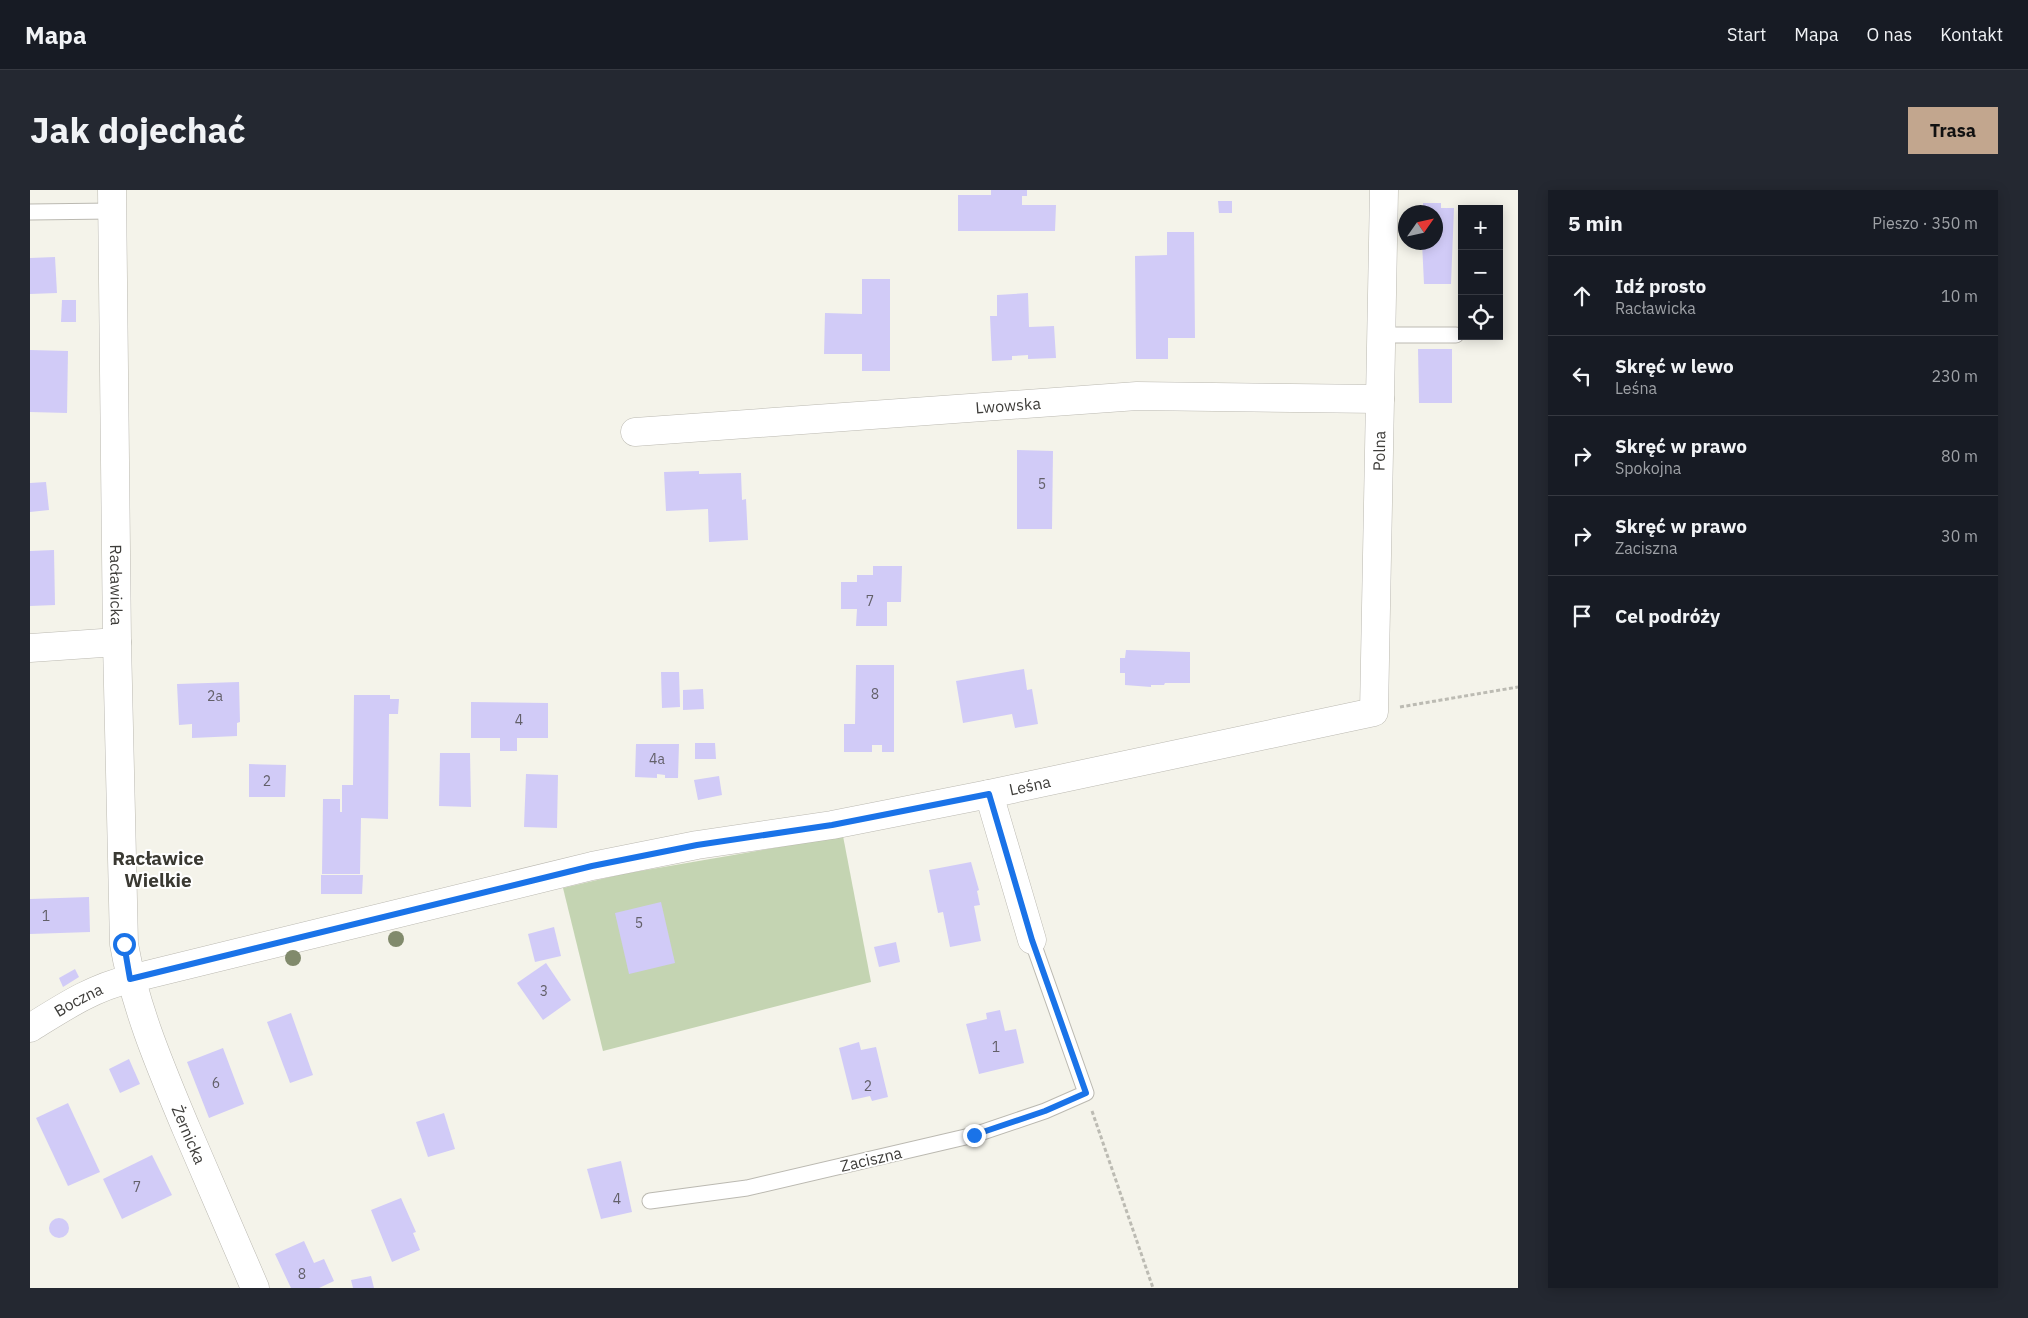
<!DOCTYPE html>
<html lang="pl">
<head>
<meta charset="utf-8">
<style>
  :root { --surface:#171b24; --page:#242831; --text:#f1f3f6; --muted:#9ea1a6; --line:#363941; --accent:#c2a68e }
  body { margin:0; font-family:"IBM Plex Sans",sans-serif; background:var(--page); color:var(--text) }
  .controls { position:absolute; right:15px; top:15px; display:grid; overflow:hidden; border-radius:0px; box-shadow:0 2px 12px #0003 }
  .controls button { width:45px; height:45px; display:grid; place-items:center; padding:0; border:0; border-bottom:1px solid var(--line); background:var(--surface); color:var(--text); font:25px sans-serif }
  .compass { position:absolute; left:1368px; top:15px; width:45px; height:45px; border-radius:50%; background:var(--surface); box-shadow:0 2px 12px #0003; rotate:56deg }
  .stop { position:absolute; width:15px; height:15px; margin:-11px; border:4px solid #1a73e8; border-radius:50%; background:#fff }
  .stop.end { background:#1a73e8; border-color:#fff; box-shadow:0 1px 5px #0008 }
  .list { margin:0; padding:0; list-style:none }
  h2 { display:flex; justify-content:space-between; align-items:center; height:65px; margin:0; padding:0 20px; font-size:21px }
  h2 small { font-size:16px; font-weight:400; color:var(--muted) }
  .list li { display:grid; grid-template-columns:32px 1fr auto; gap:15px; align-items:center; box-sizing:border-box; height:80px; padding:0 20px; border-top:1px solid var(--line) }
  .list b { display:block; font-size:19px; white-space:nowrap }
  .list p { margin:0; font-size:16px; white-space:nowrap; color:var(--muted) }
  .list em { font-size:16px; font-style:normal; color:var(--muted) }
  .icon { flex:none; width:28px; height:28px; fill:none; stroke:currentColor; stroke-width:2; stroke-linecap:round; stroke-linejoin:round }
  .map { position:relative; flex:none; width:1488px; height:1098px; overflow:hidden; border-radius:0px }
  header { display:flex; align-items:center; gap:30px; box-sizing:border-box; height:70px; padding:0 25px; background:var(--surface); border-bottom:1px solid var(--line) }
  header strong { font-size:24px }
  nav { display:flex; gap:28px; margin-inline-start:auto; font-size:18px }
  .intro { display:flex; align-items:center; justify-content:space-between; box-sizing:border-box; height:120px; padding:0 30px }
  h1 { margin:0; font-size:35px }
  .button { padding:12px 22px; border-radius:0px; background:var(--accent); color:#111; font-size:18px; font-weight:700 }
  main { display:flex; gap:30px; padding:0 30px }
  aside { flex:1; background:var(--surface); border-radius:0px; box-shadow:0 2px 12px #0003 }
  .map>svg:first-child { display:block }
</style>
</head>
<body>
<header>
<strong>Mapa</strong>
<nav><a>Start</a><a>Mapa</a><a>O nas</a><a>Kontakt</a></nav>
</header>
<div class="intro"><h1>Jak dojechać</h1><a class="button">Trasa</a></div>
<main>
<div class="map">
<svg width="1488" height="1098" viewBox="0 0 1488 1098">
  <rect width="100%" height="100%" fill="#f4f3ea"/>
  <!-- green -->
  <path fill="#c4d4b2" d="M813,646L841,792L573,861L533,698L593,684Z"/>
  <!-- building -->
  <g fill="#d1cbf7">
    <path d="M961,0H997V6H992V15H1026L1025,41H928V5H961Z"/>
    <path d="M1188,11H1202V23H1189Z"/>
    <path d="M1393,13H1411V18H1424L1421,94H1394L1392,52H1406V22H1389V20H1393Z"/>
    <path d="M1137,42H1164L1165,148H1138V169H1106L1105,66L1137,65Z"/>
    <path d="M25,67L27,103L0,104V68Z"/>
    <path d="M832,89H860V181H832V164H794L795,123L832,124Z"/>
    <path d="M998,103L999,137L1024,136L1026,168L998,169V165L982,166V170L962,171L960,126H967V105Z"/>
    <path d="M32,110H46V132H31Z"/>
    <path d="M1388,159H1422V213H1389Z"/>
    <path d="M0,160L38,161L37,223L0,222Z"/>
    <path d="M987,260L1023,261L1022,339H987Z"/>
    <path d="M669,281V284L711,283L712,310L716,309L718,350L679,352L678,319L636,321L634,282Z"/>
    <path d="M16,292L19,320L0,322V293Z"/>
    <path d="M24,360L25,415L0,416V361Z"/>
    <path d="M843,376H872L871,412H857V436H826L827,419H811V392H827V385H843Z"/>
    <path d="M1096,460L1160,462V493H1135L1134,495H1121V497L1095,495V483H1090V468H1095Z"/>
    <path d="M826,475H864V562H852V555H842V562H814V534H825Z"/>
    <path d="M994,479L997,500L1002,499L1008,534L985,538L982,524L933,533L926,491Z"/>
    <path d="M631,482H649L650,517L632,518Z"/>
    <path d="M209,492L210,532L207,533V546L162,548V534L149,535L147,494Z"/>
    <path d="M673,499L674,519L653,520V500Z"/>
    <path d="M324,505H360V509H369L368,524H359L358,629L331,628L330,684H292L293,609H310V622H312V595H323Z"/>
    <path d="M441,512L518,513V548H487V561H470V548H441Z"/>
    <path d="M665,553H685L686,569H665Z"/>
    <path d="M606,554H649L648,588H635V585L627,584V588L605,587Z"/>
    <path d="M410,563H440L441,617L409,616Z"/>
    <path d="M219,574L256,575L255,607H219Z"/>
    <path d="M496,584L528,585L527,638L494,637Z"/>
    <path d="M689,586L692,605L668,610L664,590Z"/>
    <path d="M941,672L949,700L947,701L950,715L944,716L951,751L920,757L913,722L908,723L899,680Z"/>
    <path d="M291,685H333L332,704H291Z"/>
    <path d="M59,707L60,742L0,744V709Z"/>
    <path d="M631,712L645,773L599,784L585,723Z"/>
    <path d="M524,737L531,766L505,772L498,744Z"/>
    <path d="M866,752L870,772L849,777L844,757Z"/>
    <path d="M516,773L541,810L513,830L487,793Z"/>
    <path d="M45,779L49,787L33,797L29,788Z"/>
    <path d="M970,820L975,841L986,839L994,873L949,884L936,834L957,829L956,823Z"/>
    <path d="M261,823L283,885L260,893L237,832Z"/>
    <path d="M829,852L831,860L846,857L858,907L842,911L840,906L822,910L809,858Z"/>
    <path d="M193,858L214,914L179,928L157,872Z"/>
    <path d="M99,869L110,894L90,903L79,879Z"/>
    <path d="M38,913L70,982L38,996L6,928Z"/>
    <path d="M414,923L425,959L398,967L386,932Z"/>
    <path d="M122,965L142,1005L92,1029L73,989Z"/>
    <path d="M591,971L602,1022L571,1029L557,979Z"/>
    <path d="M371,1008L386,1042L383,1043L390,1060L362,1072L341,1020Z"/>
    <circle cx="29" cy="1038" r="10"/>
    <path d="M274,1051L284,1073L294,1069L304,1091L289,1098H261L245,1064Z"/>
    <path d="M341,1086L344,1098H323L321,1090Z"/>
  </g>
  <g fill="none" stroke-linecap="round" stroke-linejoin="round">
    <defs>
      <g id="service">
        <path d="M0,22L82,21"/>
        <path d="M1351,145H1426"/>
        <path d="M620,1011L717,998L944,945L1015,921L1056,903L1002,750"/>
      </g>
      <g id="minor">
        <path id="s1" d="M605,242L1107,206L1350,209"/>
        <path d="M0,458L87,452"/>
        <path d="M959,604L1002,750"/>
        <path id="s2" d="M100,789L562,676L667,655L802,635L959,604L1344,522L1354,0"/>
      </g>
      <g id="tertiary">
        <path id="s3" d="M82,0L87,452L94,754C105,818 131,878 156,938C179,991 202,1045 225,1098"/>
        <path id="s4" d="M0,838C34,817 62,798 100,789"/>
      </g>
    </defs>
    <!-- service casing -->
    <use href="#service" stroke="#bbb9b1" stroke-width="17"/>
    <!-- minor casing -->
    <use href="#minor" stroke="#bbb9b1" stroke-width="29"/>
    <!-- tertiary casing -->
    <use href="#tertiary" stroke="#bbb9b1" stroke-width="29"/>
    <!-- path -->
    <g stroke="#bcbbb3" stroke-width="3" stroke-dasharray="4 2.5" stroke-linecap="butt">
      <path d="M1370,517L1488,497"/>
      <path d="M1062,921L1123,1098"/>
    </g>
    <!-- service -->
    <use href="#service" stroke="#fff" stroke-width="15"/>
    <!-- minor -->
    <use href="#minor" stroke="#fff" stroke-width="28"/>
    <!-- tertiary -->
    <use href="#tertiary" stroke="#fff" stroke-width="28"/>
  </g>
  <!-- trees -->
  <g fill="#818a6c">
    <circle cx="366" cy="749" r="8"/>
    <circle cx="263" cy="768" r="8"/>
  </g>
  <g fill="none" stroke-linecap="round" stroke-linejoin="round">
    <!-- route -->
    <path stroke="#1a73e8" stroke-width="6" d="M94,754L100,789L562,676L667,655L802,635L959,604L1002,750L1056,903L1015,921L944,945"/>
  </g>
  <g text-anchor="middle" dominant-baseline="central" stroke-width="4" stroke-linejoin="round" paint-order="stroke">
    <!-- number labels -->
    <g font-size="14" fill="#636069">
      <text x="1012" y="294">5</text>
      <text x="840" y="411">7</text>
      <text x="845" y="504">8</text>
      <text x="185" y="506">2a</text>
      <text x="489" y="530">4</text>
      <text x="627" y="569">4a</text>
      <text x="237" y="591">2</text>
      <text x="16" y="726">1</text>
      <text x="609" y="733">5</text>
      <text x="514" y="801">3</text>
      <text x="966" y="857">1</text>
      <text x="186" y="893">6</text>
      <text x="838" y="896">2</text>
      <text x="107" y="997">7</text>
      <text x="587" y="1009">4</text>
      <text x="272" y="1084">8</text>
    </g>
    <!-- street labels -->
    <g font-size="16" fill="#3e3d3a" stroke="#fff">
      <text stroke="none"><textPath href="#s1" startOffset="374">Lwowska</textPath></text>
      <text stroke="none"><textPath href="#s2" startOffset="1534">Polna</textPath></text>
      <text stroke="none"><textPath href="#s3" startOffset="395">Racławicka</textPath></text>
      <text stroke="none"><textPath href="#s2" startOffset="921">Leśna</textPath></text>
      <text stroke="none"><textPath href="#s4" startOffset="56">Boczna</textPath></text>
      <text stroke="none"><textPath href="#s3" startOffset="956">Żernicka</textPath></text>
      <text transform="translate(841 969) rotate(-13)">Zaciszna</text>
    </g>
    <!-- quarter labels -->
    <g font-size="19" font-weight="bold" fill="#3a3932" stroke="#fff">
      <text x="128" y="668">Racławice<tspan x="128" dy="22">Wielkie</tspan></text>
    </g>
  </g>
</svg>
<div class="controls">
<button>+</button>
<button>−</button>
<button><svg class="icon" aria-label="locate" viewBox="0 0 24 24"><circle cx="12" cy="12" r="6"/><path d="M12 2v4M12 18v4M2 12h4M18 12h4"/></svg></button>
</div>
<svg class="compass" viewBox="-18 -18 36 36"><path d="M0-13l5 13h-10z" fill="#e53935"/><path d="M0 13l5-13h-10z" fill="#9ea1a6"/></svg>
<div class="stop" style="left:94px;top:754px"></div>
<div class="stop end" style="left:944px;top:945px"></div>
</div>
<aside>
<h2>5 min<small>Pieszo · 350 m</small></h2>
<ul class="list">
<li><svg class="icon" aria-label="ahead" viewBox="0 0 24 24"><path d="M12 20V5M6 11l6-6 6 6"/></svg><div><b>Idź prosto</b><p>Racławicka</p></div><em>10 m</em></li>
<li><svg class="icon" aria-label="left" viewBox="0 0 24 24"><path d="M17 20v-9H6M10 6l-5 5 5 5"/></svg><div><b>Skręć w lewo</b><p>Leśna</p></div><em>230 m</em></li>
<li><svg class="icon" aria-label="right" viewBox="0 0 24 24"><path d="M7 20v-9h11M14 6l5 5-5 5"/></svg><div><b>Skręć w prawo</b><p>Spokojna</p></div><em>80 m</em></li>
<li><svg class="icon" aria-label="right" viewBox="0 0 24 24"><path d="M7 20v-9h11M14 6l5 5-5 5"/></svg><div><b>Skręć w prawo</b><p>Zaciszna</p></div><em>30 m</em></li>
<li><svg class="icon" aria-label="arrive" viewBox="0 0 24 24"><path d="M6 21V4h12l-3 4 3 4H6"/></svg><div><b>Cel podróży</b></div></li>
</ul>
</aside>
</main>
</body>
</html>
